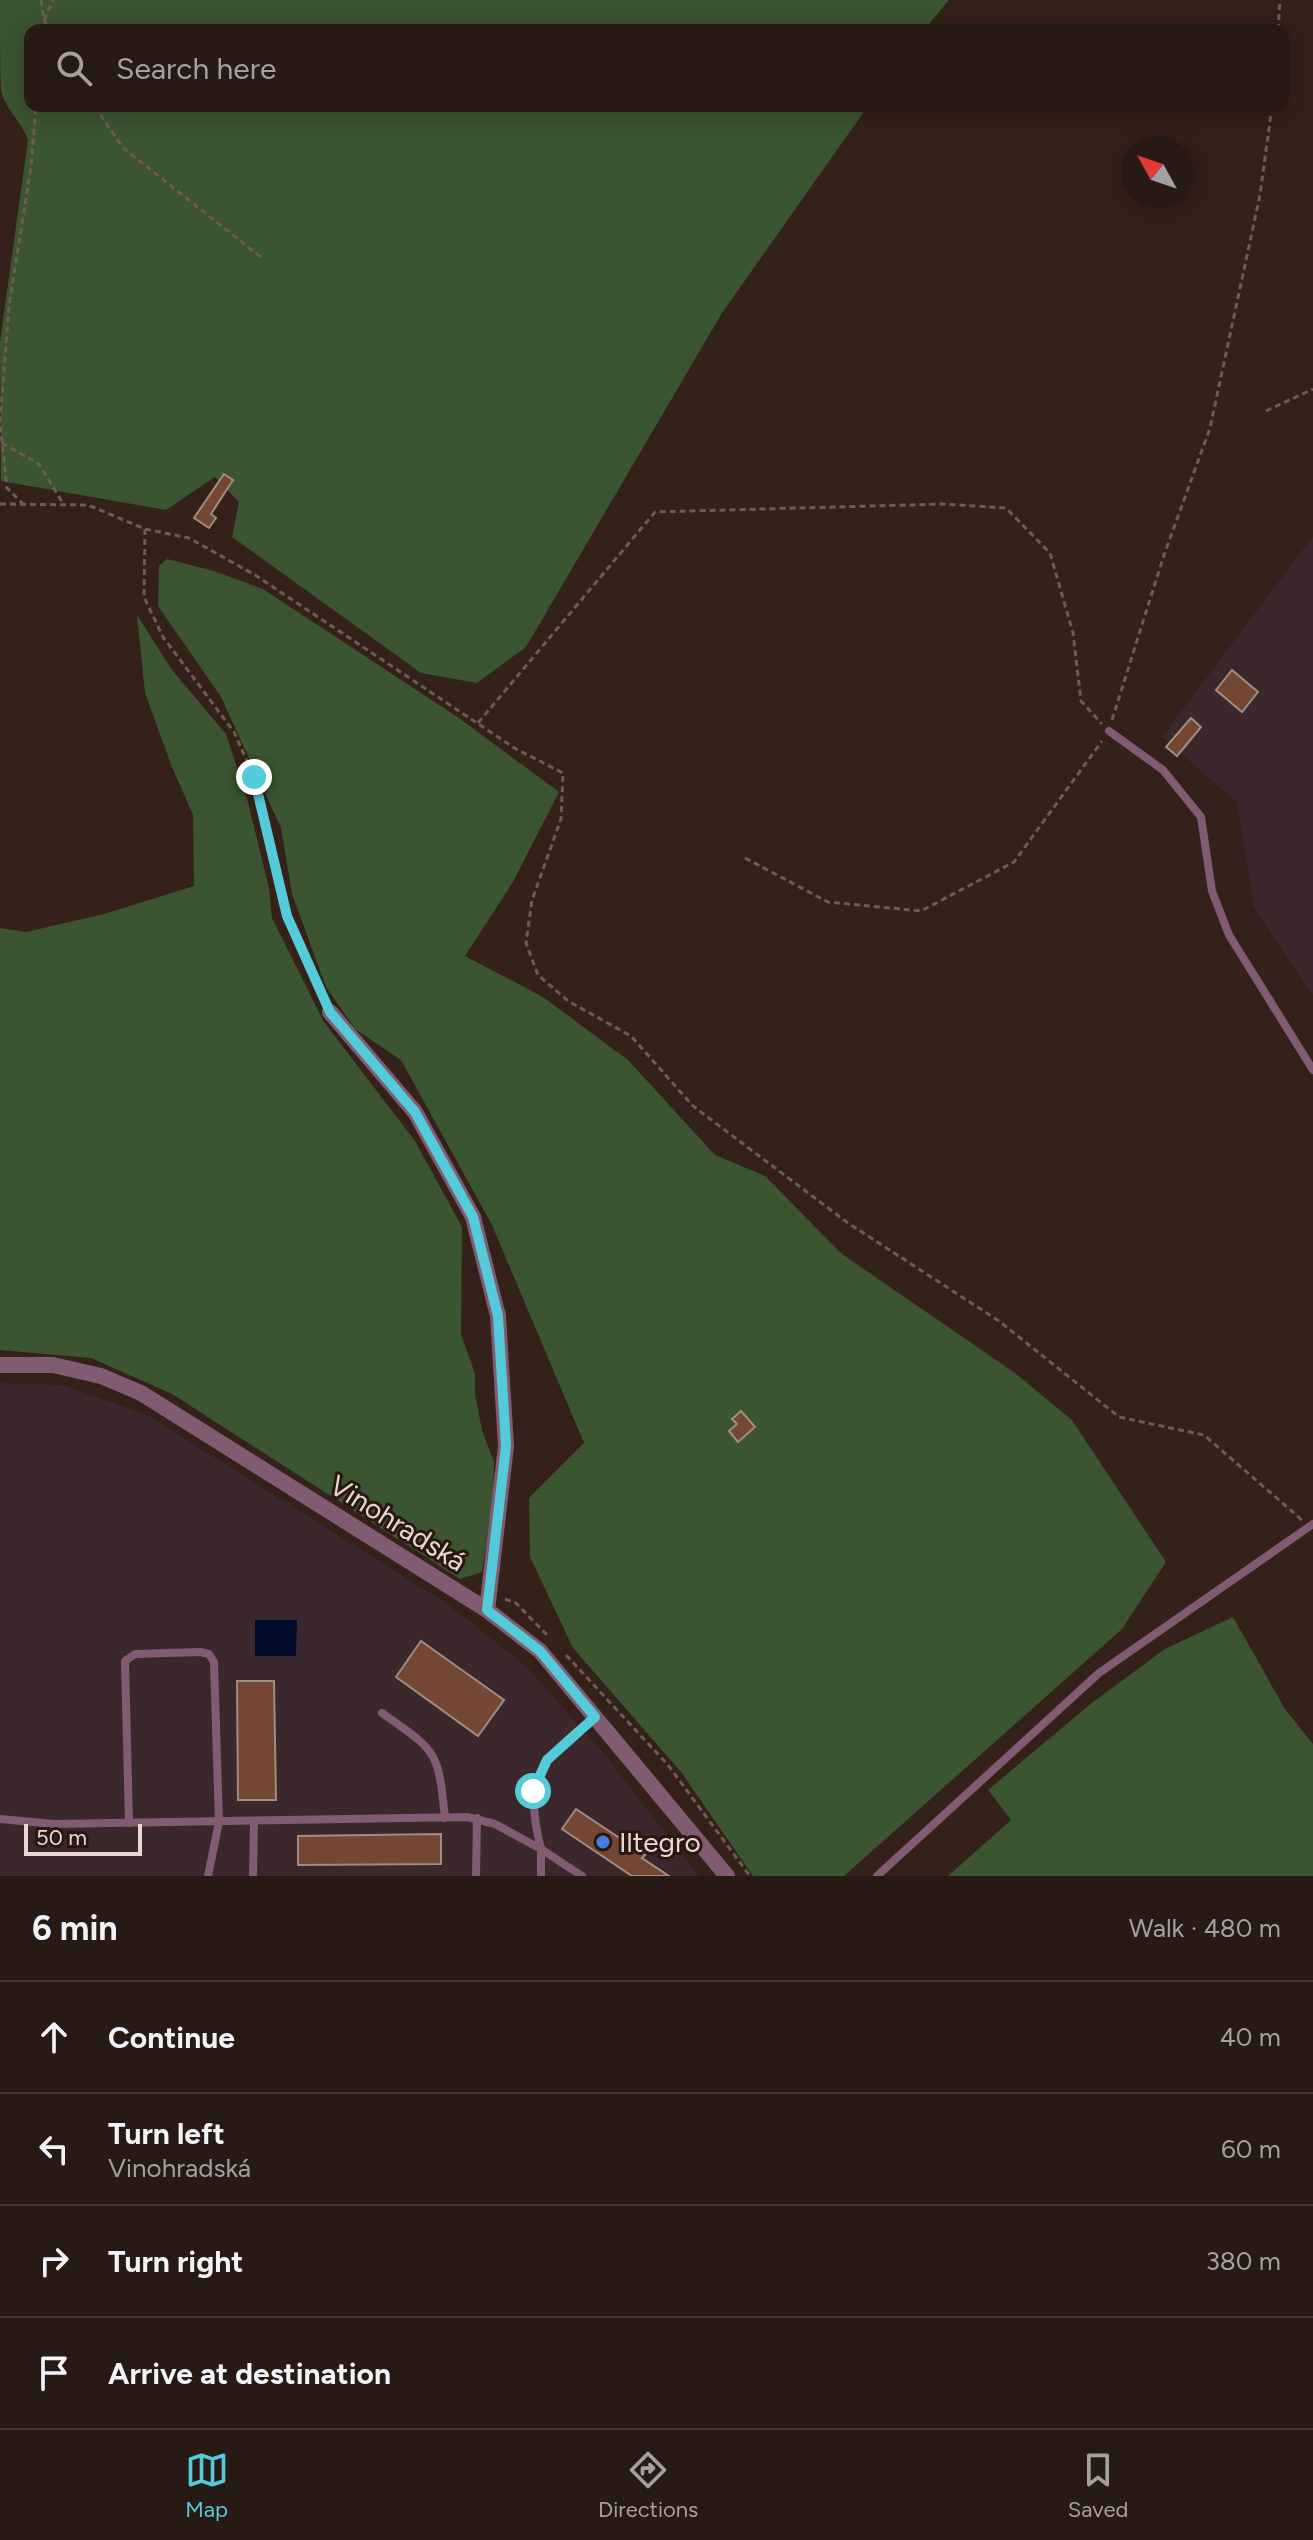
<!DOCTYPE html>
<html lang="en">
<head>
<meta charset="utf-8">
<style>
  :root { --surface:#271913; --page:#332621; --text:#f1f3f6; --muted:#a4a0a0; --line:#433833; --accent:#53cbda }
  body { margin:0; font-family:Figtree,sans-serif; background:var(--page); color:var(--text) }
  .compass { position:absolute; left:1121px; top:136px; width:72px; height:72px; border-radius:50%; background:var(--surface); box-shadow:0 4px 20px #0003; rotate:310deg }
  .scale { position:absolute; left:24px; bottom:20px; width:118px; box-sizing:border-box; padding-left:8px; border:4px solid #e6d9d4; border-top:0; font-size:22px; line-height:28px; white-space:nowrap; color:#e6d9d4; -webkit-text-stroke:6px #2a1810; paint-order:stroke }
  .stop { position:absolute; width:24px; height:24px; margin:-18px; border:6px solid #53cbda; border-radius:50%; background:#fff }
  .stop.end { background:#53cbda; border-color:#fff; box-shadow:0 2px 8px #0008 }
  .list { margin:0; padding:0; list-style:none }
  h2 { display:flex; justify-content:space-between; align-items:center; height:104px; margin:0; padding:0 32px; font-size:34px }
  h2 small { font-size:26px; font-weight:400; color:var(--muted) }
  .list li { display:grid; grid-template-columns:52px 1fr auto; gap:24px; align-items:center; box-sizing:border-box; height:112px; padding:0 32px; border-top:2px solid var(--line) }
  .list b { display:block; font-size:30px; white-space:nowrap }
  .list p { margin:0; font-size:26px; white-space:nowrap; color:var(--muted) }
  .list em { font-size:26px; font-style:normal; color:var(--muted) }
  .icon { flex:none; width:44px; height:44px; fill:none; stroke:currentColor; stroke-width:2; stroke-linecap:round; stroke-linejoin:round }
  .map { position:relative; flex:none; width:1313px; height:1876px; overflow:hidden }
  .search { position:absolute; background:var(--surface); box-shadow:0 4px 20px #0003; left:24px; right:24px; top:24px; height:88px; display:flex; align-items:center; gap:20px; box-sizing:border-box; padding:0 28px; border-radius:16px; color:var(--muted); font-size:30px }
  .sheet { height:552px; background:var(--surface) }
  nav { display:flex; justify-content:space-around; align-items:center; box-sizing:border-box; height:112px; border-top:2px solid var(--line); background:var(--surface); font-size:22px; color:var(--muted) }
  nav a { display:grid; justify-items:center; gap:4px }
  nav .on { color:var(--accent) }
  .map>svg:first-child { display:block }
</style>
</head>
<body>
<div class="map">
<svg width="1313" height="1876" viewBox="0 0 1313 1876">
  <rect width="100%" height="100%" fill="#342119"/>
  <!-- industrial -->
  <g fill="#3b282d">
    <path d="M1313,536V995L1254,907L1237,802L1162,737Z"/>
    <path d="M0,1383L63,1385L147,1415L446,1603L526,1666L605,1755L699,1876H0Z"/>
  </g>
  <!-- green -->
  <g fill="#3b5432">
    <path d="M0,0H949L924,30H30V106H868L722,313L526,647L477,683L421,673L232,537L239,502L215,477L166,510L1,481L0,342L28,140C22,122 5,109 1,90C0,70 0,23 0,0Z"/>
    <path d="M167,559L214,571L263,589L459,718L559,792L513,882L465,956L543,997L628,1060L715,1155L765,1176L842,1254L1015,1373L1072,1420L1166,1562L1122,1629L844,1876H753L681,1772L573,1648L530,1557L529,1498L584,1443L492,1225L401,1060L355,1029L326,987L292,894L281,828L221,697L158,606L159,566Z"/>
    <path d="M137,615L172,670L226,734L247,798L269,888L272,918L324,1022L415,1141L462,1227L461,1334L475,1374V1394L482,1430L494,1462L493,1502L482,1572L460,1579L172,1394L91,1358L0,1350V928L26,932L104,914L194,886L193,815L172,767L145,693Z"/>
    <path d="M1233,1617L1285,1709L1313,1744V1876H948L1011,1820L988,1790L1093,1702L1165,1649Z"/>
  </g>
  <!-- water -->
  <path fill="#000b2b" d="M255,1620H297L296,1656H255Z"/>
  <!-- building -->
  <g fill="#734733" stroke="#a28b81" stroke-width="2">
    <path d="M224,474L233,480L211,514L216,518L209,528L194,518Z"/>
    <path d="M1232,670L1258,692L1242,712L1216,690Z"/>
    <path d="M1191,718L1201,727L1177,756L1166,747Z"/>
    <path d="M741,1411L755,1427L738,1442L729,1431L737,1424L732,1419Z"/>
    <path d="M421,1641L504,1700L478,1736L396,1677Z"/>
    <path d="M237,1681H274L276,1800H238Z"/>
    <path d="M576,1809L645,1855L642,1858L669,1876H632L562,1829Z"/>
    <path d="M441,1834V1864L298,1865V1836Z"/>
  </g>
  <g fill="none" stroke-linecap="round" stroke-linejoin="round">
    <!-- path -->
    <g stroke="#6d5c55" stroke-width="3" stroke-dasharray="6 4" stroke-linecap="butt">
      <path d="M41,0L44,20L49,30"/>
      <path d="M43,30L44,20L53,0"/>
      <path d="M1278,30L1280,0"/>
      <path d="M95,106L122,147L262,258"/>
      <path d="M1266,411L1313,389"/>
      <path d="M2,443L39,464L64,505"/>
      <path d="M0,504L88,505L145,529L189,538L255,575L516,749L563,773L561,819L532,900L526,943L538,975L568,1001L631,1036L693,1106L848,1223L999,1321L1119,1417L1204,1435L1302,1520"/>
      <path d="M24,505L7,488L0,423L9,306L31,167L36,106"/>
      <path d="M145,529L144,597L163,637L234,732L254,777L287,916L323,997"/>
      <path d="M1112,720L1164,555L1210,428L1260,195L1272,106"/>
      <path d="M478,723L655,512L943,504L1006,508L1050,553L1073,633L1081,701L1102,724"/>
      <path d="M745,858L828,902L921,911L1014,862L1102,741"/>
      <path d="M505,1599L516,1603L547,1635"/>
      <path d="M566,1655L668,1765L750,1876"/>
    </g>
    <!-- service -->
    <g stroke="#805b71" stroke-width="8">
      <path d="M1109,731L1163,770L1201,817L1212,891L1229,935L1313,1070"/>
      <path d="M382,1713C437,1752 438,1749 445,1818"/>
      <path d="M0,1819L54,1824L467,1817L495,1824L541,1849C523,1777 539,1762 595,1717"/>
      <path d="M129,1823L125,1661L135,1654L200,1652L209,1654L214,1662L219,1822L208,1876"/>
      <path d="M541,1849L582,1876"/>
      <path d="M541,1849V1876"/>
      <path d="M253,1876L254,1821"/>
      <path d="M476,1876L477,1818"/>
      <path d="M877,1876L1099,1673L1313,1524"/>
    </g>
    <!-- minor -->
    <g stroke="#805b71" stroke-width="16">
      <path d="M330,1012L415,1112L473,1217L498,1316L506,1446L487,1610"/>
      <path d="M0,1365H53L101,1376L141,1393L487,1610L540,1651L727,1876"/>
    </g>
  </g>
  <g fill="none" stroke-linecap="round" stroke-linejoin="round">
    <!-- route -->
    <path stroke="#53cbda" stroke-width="10" d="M254,777L287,916L330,1012L415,1112L473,1217L498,1316L506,1446L487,1610L540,1651L595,1717L547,1760L533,1791"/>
  </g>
  <!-- markers -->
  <circle fill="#3f7fe0" stroke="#2a1810" stroke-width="3" cx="603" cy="1842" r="8"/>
  <g text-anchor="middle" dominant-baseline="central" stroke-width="6" stroke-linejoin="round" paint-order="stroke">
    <!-- street labels -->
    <g font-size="28" fill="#e6d9d4" stroke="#2a1810">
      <text transform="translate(398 1523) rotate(32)">Vinohradská</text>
    </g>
    <!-- poi labels -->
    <g font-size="28" fill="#e6d9d4" stroke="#2a1810" text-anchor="start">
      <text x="619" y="1842">Iltegro</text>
    </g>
  </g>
</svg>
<svg class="compass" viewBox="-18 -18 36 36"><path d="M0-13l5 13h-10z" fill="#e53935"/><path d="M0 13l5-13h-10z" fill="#a4a0a0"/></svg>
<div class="scale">50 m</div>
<div class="stop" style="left:533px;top:1791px"></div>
<div class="stop end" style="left:254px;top:777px"></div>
<div class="search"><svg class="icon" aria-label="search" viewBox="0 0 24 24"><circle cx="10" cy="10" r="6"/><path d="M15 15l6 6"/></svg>Search here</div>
</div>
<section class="sheet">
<h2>6 min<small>Walk · 480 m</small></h2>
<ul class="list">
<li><svg class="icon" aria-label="ahead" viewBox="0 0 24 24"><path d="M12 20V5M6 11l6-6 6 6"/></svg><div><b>Continue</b></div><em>40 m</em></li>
<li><svg class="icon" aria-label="left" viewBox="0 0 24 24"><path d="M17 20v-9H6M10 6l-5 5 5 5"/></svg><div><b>Turn left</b><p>Vinohradská</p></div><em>60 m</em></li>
<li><svg class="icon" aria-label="right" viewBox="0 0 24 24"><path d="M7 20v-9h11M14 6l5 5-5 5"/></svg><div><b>Turn right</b></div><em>380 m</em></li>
<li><svg class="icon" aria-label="arrive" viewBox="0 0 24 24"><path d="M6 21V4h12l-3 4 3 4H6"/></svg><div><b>Arrive at destination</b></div></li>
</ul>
</section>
<nav>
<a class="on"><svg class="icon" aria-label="map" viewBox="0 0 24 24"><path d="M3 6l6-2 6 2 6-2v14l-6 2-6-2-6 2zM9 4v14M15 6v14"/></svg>Map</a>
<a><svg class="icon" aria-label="directions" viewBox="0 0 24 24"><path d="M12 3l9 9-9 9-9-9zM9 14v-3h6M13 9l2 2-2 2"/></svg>Directions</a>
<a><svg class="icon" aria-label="saved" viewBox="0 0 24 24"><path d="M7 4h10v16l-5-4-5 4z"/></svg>Saved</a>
</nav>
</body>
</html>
